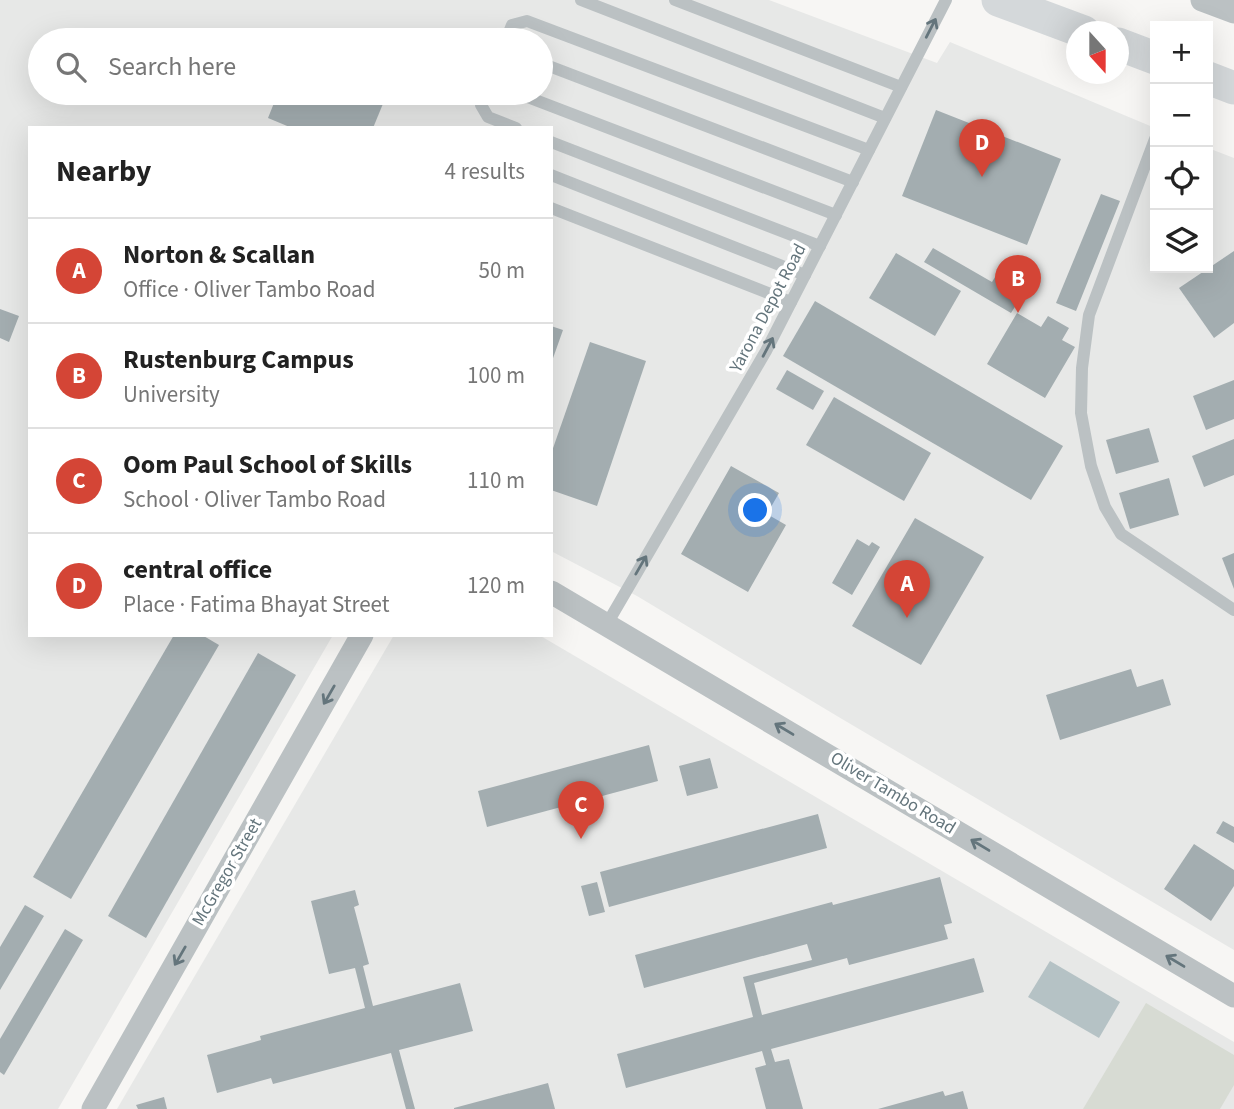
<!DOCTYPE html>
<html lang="en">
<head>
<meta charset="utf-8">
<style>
  :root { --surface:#fff; --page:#f2f2f2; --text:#222; --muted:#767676; --line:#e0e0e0; --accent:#d44536 }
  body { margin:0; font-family:"Source Sans 3",sans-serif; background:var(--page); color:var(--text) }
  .controls { position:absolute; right:21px; top:21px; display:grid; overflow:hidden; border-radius:0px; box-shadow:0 7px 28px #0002 }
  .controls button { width:63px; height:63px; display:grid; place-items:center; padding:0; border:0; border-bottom:2px solid var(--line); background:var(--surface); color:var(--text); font:35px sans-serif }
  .compass { position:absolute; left:1066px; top:21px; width:63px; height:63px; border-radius:50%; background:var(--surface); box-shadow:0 7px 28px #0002; rotate:159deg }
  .you { position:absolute; left:756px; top:511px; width:24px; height:24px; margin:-18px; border:5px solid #fff; border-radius:50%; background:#1a73e8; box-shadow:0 0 0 10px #1a73e833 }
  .badge { display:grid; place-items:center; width:46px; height:46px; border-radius:50%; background:var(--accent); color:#fff; font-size:23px; font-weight:700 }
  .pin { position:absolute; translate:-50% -58px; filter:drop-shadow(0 2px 4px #0008) }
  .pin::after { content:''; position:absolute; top:37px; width:24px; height:21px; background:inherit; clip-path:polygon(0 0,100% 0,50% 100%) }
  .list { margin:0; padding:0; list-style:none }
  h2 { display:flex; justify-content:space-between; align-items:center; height:91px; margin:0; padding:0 28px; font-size:30px }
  h2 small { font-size:23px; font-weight:400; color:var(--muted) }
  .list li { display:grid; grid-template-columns:46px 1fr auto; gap:21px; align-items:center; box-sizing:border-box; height:105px; padding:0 28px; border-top:2px solid var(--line) }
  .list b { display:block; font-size:26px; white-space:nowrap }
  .list p { margin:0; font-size:23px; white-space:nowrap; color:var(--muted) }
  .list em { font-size:23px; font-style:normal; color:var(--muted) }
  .icon { flex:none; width:38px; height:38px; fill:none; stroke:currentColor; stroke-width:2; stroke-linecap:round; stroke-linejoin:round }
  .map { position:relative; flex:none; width:1234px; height:1109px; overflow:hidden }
  .search { position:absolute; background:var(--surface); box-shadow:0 7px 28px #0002; left:28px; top:28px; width:525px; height:77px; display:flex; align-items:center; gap:18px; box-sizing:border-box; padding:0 24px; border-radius:38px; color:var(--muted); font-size:26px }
  .panel { position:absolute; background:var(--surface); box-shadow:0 7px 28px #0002; left:28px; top:126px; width:525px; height:511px; border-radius:0px }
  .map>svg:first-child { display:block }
</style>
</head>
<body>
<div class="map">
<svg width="1234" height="1109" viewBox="0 0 1234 1109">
  <rect width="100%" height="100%" fill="#f7f6f4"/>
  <!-- built -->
  <g fill="#e7e8e7" fill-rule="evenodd">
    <path d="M0,0H769L937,63L950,42L1155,128V268H1208V148L1234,158V950L842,719L637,596L551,551V128H30V635H333L58,1109H0ZM40,40H541V93H40Z"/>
    <path d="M394,635H539L1234,1042V1109H117Z"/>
  </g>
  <!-- green -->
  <path fill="#d7dbd3" d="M1146,1003L1234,1055V1085L1220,1109H1083Z"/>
  <!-- water -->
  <path fill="#b5c2c5" d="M1050,961L1120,1002L1099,1038L1028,997Z"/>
  <!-- building -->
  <g fill="#a3adb0">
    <path d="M278,93H383L387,94L373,128H292L268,118Z"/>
    <path d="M936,110L1061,159L1027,245L902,196Z"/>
    <path d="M1101,194L1120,201L1076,311L1056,303Z"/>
    <path d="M933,248L992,282L997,274L1025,291L1011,313L924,262Z"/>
    <path d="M1234,251V323L1214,338L1179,288Z"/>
    <path d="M896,253L961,291L935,336L869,298Z"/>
    <path d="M815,301L1063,446L1031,500L783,356Z"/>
    <path d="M0,309L19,316L9,342L0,338Z"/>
    <path d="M1017,313L1041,327L1048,316L1069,328L1062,340L1075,347L1045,398L987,364Z"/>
    <path d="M551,326L563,330L552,361H551Z"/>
    <path d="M590,342L646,361L597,506L551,490V454Z"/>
    <path d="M787,370L824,391L813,410L776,389Z"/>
    <path d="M1234,380V419L1206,430L1193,396Z"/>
    <path d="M834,397L931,453L904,501L806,445Z"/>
    <path d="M1149,428L1159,462L1116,474L1106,440Z"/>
    <path d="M1234,439V475L1204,487L1192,456Z"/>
    <path d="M731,466L779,493L767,514L786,525L748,592L681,554Z"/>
    <path d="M1169,478L1179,515L1130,529L1119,493Z"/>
    <path d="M915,518L984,557L921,665L852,626Z"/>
    <path d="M857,539L869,546L872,542L880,547L852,595L832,583Z"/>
    <path d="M1234,553V589L1222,558Z"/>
    <path d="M174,635H202L219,645L71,899L33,877Z"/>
    <path d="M258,653L296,675L146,938L108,916Z"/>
    <path d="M1131,669L1137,687L1163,679L1171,705L1060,740L1046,695Z"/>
    <path d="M649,745L658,781L487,827L478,791Z"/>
    <path d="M710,758L718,788L687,796L679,766Z"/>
    <path d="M818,814L827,848L609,907L600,872Z"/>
    <path d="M1223,821L1234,827V843L1216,833Z"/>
    <path d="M1194,844L1234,870V886L1211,921L1164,889Z"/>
    <path d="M940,877L952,923L944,925L948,939L849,965L847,958L754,983L762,1015L974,958L984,992L771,1049L775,1062L789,1059L803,1109H766L755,1068L766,1065L762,1051L626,1088L617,1054L753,1017L743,977L812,960L807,944L644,988L635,955L832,902L833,905Z"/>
    <path d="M597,882L605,912L589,916L581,886Z"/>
    <path d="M355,890L359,905L354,907L369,964L363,966L373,1006L460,983L473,1031L399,1050L415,1109H406L391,1053L273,1084L271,1078L217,1093L207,1055L261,1040L260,1036L365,1008L355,968L329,974L311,901Z"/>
    <path d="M25,905L44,916L0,990V947Z"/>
    <path d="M65,929L83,940L4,1075L0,1072V1039Z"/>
    <path d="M548,1083L555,1109H454V1108Z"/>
    <path d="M943,1091L945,1096L963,1091L968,1109H878Z"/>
    <path d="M164,1097L167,1109H138L136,1105Z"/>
  </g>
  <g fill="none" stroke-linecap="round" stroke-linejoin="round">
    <!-- lane -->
    <g stroke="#bbc1c3" stroke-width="12">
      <path d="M581,0L885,118"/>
      <path d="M675,0L901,87"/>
      <path d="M506,40L512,25L527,21L869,150"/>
      <path d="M541,63L853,182"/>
      <path d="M485,93L481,105L488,117L516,128"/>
      <path d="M517,93L836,215"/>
      <path d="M1155,139L1089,315L1082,368L1081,413L1091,466L1105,507L1121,534L1234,610"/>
      <path d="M551,142L820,246"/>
      <path d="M551,175L805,275"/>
      <path d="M551,208L791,302"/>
      <path d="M607,624L766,351L946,0"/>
    </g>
    <!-- street -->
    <g stroke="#bbc1c3" stroke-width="23">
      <path d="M1202,0L1234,12"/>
      <path d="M551,592L1234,996"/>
      <path d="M93,1109L362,635"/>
    </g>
    <!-- secondary -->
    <g stroke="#d4d8da" stroke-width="33">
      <path d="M998,0L1084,32"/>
      <path d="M1118,44L1155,58"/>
      <path d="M1208,78L1234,88"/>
    </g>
  </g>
  <!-- one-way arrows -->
  <defs><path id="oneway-shaft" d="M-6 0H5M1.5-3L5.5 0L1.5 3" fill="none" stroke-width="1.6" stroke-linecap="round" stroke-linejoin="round" transform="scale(1.75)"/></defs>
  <g stroke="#64757c">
    <use href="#oneway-shaft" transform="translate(931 28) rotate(-63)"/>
    <use href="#oneway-shaft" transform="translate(768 347) rotate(-62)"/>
    <use href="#oneway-shaft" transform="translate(641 565) rotate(-60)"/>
    <use href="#oneway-shaft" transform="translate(329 695) rotate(120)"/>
    <use href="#oneway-shaft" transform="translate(784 729) rotate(-149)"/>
    <use href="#oneway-shaft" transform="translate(980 845) rotate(-149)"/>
    <use href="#oneway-shaft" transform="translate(180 956) rotate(120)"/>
    <use href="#oneway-shaft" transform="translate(1175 961) rotate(-149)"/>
  </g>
  <g text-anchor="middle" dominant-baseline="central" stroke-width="7" stroke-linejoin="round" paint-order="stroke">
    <!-- street labels -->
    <g font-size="18" fill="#64757c" stroke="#fff">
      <text transform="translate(768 308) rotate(-62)">Yarona Depot Road</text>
      <text transform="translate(893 793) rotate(31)">Oliver Tambo Road</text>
      <text transform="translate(227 872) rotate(-60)">McGregor Street</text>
    </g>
  </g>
</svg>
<div class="controls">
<button>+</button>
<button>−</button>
<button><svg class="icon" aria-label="locate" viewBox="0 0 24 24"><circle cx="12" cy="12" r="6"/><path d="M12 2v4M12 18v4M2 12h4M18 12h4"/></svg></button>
<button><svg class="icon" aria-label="layers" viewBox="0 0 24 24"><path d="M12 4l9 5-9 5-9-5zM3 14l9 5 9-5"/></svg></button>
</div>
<svg class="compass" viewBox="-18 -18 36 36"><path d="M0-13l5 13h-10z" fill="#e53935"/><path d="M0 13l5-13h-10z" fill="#767676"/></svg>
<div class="you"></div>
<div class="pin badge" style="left:907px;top:618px">A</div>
<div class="pin badge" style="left:1018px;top:313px">B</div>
<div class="pin badge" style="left:581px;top:839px">C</div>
<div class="pin badge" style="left:982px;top:177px">D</div>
<div class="search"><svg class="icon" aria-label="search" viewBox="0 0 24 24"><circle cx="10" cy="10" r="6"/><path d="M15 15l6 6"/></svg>Search here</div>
<section class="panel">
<h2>Nearby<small>4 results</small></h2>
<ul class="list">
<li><span class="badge">A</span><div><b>Norton &amp; Scallan</b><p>Office · Oliver Tambo Road</p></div><em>50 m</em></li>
<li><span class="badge">B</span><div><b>Rustenburg Campus</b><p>University</p></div><em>100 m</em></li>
<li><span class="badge">C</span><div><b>Oom Paul School of Skills</b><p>School · Oliver Tambo Road</p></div><em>110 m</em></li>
<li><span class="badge">D</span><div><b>central office</b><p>Place · Fatima Bhayat Street</p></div><em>120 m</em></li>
</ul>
</section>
</div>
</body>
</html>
